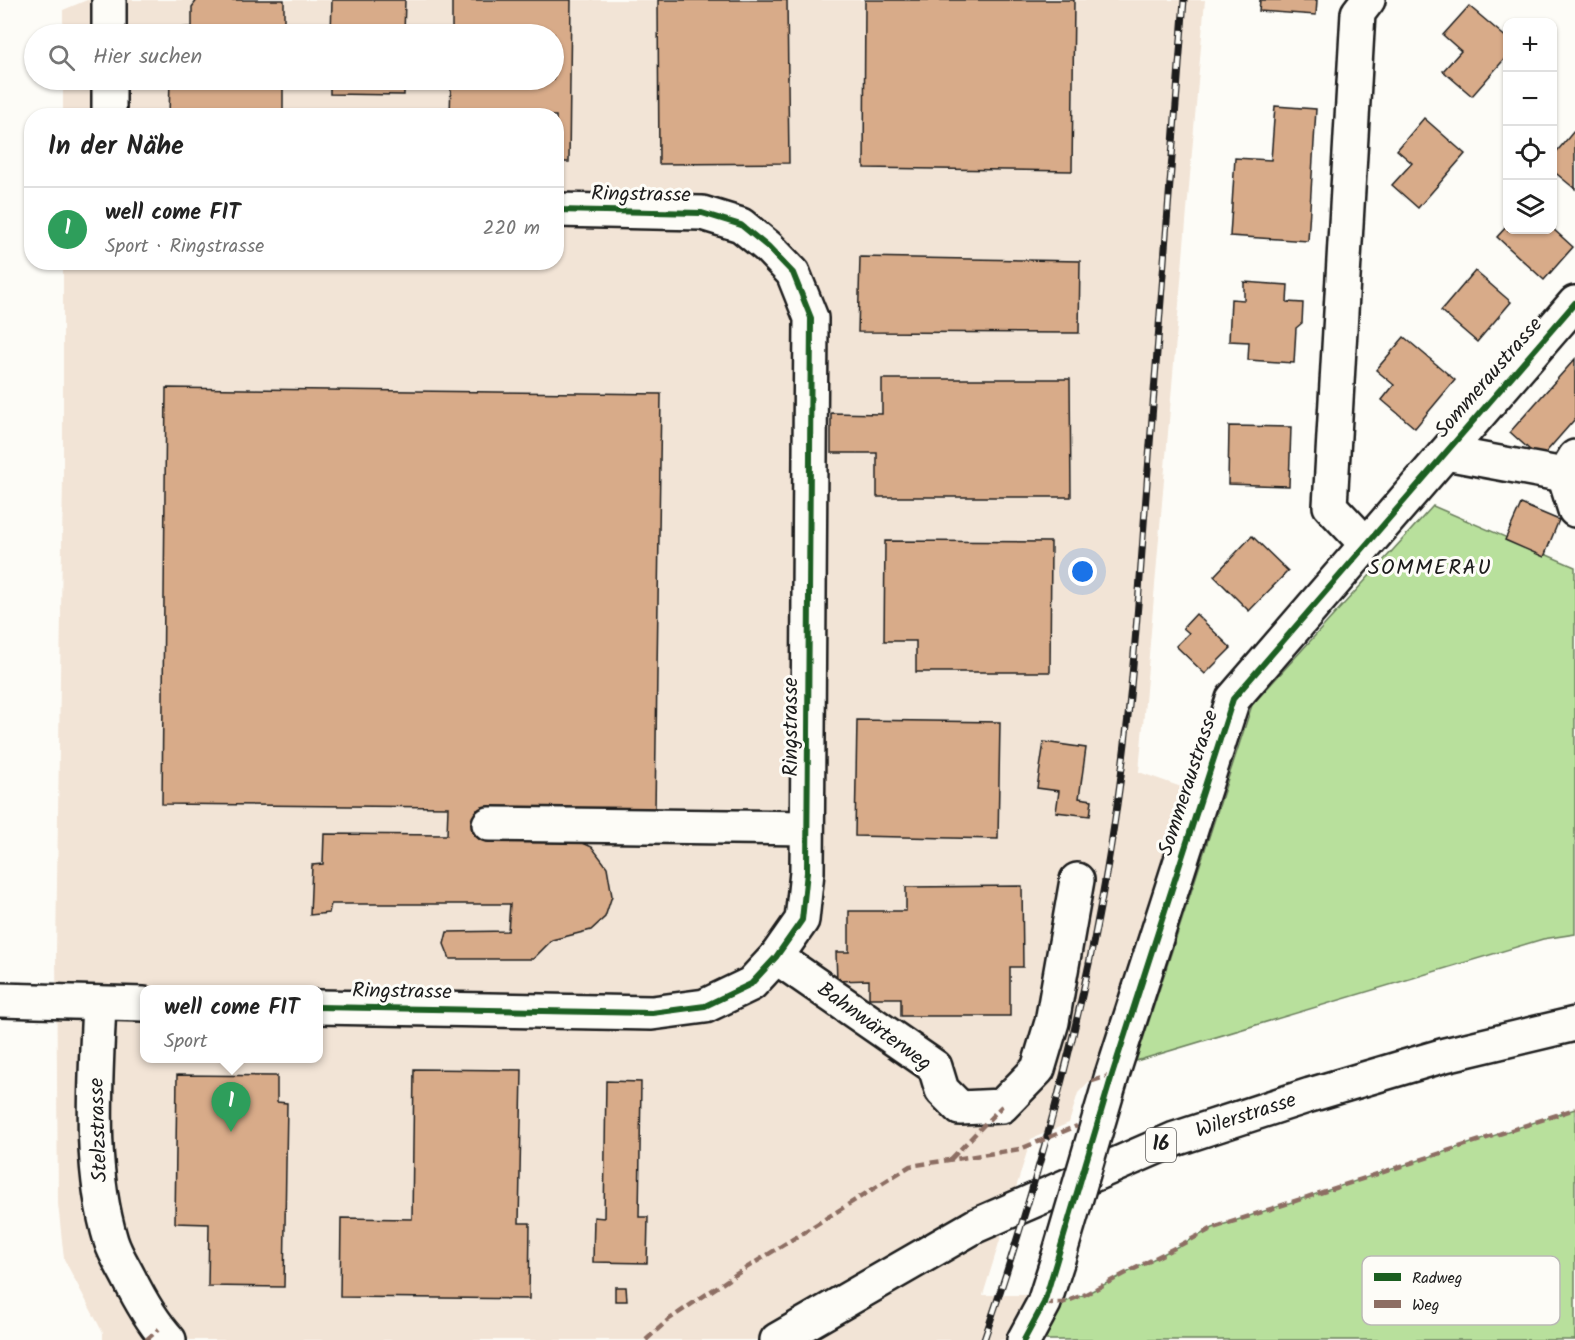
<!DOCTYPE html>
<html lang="de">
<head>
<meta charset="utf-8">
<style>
  :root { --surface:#fff; --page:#f2f2f2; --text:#222; --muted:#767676; --line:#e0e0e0; --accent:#1a73e8 }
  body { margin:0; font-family:Kalam,sans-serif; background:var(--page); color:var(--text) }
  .controls { position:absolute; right:18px; top:18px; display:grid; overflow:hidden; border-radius:12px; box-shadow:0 2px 4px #0004 }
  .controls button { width:54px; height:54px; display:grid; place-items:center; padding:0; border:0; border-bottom:2px solid var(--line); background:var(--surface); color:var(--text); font:30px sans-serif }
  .you { position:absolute; left:1083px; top:572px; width:21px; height:21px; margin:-15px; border:4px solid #fff; border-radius:50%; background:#1a73e8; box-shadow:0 0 0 9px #1a73e833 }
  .badge { display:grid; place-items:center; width:39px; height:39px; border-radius:50%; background:var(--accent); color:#fff; font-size:20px; font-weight:700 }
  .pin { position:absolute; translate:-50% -50px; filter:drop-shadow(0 2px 3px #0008) }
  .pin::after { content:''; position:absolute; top:32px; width:21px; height:18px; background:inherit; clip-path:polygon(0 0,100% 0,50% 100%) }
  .popup { position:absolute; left:140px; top:985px; width:183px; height:78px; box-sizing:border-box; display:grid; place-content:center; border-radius:12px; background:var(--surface); filter:drop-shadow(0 2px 4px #0005); font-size:20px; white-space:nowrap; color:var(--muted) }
  .popup b { font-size:22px; color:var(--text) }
  .popup::after { content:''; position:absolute; left:50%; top:100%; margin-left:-12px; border:12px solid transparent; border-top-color:var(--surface) }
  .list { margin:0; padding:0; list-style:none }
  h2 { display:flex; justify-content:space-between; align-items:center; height:78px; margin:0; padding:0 24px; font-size:26px }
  h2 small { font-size:20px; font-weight:400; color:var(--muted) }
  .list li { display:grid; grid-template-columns:39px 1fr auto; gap:18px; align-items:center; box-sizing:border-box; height:84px; padding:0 24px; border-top:2px solid var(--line) }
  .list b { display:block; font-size:22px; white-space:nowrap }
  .list p { margin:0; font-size:20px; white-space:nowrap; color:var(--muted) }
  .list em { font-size:20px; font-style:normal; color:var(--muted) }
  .icon { flex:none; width:33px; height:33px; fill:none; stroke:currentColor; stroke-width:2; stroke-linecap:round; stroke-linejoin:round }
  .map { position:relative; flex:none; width:1575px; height:1340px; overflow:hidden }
  .search { position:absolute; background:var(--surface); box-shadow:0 2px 4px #0004; left:24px; top:24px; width:540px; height:66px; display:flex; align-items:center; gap:15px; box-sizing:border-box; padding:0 21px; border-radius:33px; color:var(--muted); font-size:22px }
  .panel { position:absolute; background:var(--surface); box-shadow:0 2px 4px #0004; left:24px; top:108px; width:540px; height:162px; border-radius:24px }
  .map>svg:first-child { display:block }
</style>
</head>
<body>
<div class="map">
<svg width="1575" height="1340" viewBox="0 0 1575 1340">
  <rect width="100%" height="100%" fill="#fdfcf7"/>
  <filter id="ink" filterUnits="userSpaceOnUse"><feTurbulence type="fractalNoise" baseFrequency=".0167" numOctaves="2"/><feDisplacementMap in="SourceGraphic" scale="12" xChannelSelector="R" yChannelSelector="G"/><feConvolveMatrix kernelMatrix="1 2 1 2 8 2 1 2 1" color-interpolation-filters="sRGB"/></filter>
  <g filter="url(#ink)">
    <!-- built -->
    <path fill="#f2e4d6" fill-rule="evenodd" d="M87,0H1205L1139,772L1187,789L1099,1071L1078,1093L1069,1123L1031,1139L983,1295H1031L1011,1340H103V1333L64,1259L58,1204L56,951L63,477V263L556,262V116L63,115V80H554V34H63V10ZM144,990H318V1058H144Z"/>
    <!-- green -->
    <g fill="#b8e09c" stroke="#6a7e5c" stroke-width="1.5">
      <path d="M1433,506L1575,567V934L1543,939L1136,1061L1252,705Z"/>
      <path d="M1575,1109V1340H1024L1044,1303H1062L1086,1294L1213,1228Z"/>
    </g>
    <!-- building -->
    <g fill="#d8ab89" stroke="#1c1c1c" stroke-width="1.5">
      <path d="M197,0H284V34H171L178,28L192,27V7Z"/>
      <path d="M332,0H405L404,34H331Z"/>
      <path d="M452,0H571L569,162H556V116H450L451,80H554V34H452Z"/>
      <path d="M658,0H787L789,163L659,164Z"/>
      <path d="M865,0H1074L1072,171L864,168Z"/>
      <path d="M1260,0H1317L1316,15L1259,11Z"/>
      <path d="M1469,6L1508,39V55L1472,96L1443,71L1461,51L1443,35Z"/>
      <path d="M170,80H283V116H169Z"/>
      <path d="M330,80H404V95L330,94Z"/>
      <path d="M1275,106L1316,109L1308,241L1230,236L1235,158L1271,160Z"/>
      <path d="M1424,118L1465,154L1418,208L1392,185L1412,163L1397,150Z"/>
      <path d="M1574,131L1575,132V189L1552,170V157Z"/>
      <path d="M1508,225V230L1552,228L1573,247L1544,280L1497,237Z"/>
      <path d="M860,257L1080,261L1079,333L858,332Z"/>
      <path d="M1475,271L1511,302L1477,342L1441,311Z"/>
      <path d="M1244,282L1288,285L1287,302L1303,303L1302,323L1296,328L1294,363L1248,360L1249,342L1229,341L1231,299L1244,300Z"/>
      <path d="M1404,337L1455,380L1415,428L1382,400L1394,385L1376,370Z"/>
      <path d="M1575,359V419L1540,459L1510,432Z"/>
      <path d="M882,379H1070L1071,497H877V453H831V413L882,414Z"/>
      <path d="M166,388L661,394L655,810H477L478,836L569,837L592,847L607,867L612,896L605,917L591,930L552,940L533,959H450L444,944L447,932L508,931L510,904H331L329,913L310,915L312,865L323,864L324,834L447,835L448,807L162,804Z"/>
      <path d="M1229,426L1291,427L1289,486L1228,484Z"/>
      <path d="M1521,504L1559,520L1544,557L1505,540Z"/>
      <path d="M1252,536L1288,571L1249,611L1214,576Z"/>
      <path d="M885,541L1051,542L1050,672H916V641H884Z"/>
      <path d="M1196,614L1231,648L1205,674L1176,646L1189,633L1183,628Z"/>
      <path d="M857,720L1000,722L998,839L855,836Z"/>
      <path d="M1044,742L1086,748L1079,798L1092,800L1090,816L1056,812L1059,791L1037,788Z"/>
      <path d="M1022,886L1023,967H1010V1016H901V998H869V980L837,981L836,952H849V911H906V887Z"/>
      <path d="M414,1069L522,1070L519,1223H530L529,1299L340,1297L341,1218L412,1219Z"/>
      <path d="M177,1075L277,1076V1102L287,1103L284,1287L208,1286L209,1224L175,1223Z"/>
      <path d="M606,1081L641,1082L639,1217H648L647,1263L593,1262L594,1217L604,1218Z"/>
      <path d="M615,1287H626L627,1301H615Z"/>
    </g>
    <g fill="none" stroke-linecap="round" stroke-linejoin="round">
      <defs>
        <g id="minor">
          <path d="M109,0V34"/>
          <path d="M109,80V116"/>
          <path d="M1446,453L1564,475"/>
          <path d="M1575,457L1564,475L1575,510"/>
          <path d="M1366,544L1330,506L1358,13L1368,0"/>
          <path d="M489,824L807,828"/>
          <path d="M776,957L935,1067L942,1090L960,1108L1002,1106L1038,1069L1052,1022L1077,880"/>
          <path d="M0,1000L144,1004"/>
          <path d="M99,1003C96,1081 88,1165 111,1241C115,1254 123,1266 129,1278C140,1300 152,1322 169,1340"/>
          <path d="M318,1007L652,1013L705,1006L751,984L776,957L802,920L807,872L811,318L793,273L768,247L741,225L702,213L556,210"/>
          <path d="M1112,1075L1233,699L1575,303"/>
          <path d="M1024,1340L1044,1303L1058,1259"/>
        </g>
        <path id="major" d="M777,1340L975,1226L1175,1139L1310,1095L1445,1055L1575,1024"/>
      </defs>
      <!-- minor casing -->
      <use href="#minor" stroke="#1c1c1c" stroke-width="38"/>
      <!-- major casing -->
      <use href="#major" stroke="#1c1c1c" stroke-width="38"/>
      <!-- minor -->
      <use href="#minor" stroke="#fdfcf7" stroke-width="33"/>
      <!-- major -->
      <use href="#major" stroke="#fdfcf7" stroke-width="33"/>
      <defs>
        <path id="rail" d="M984,1340C1046,1159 1095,973 1120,783C1134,680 1140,574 1148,470C1160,313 1172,157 1184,0"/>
      </defs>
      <!-- rail casing -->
      <use href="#rail" stroke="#1c1c1c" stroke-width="7"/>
      <!-- rail -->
      <use href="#rail" stroke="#fdfcf7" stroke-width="4.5" stroke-dasharray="14" stroke-linecap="butt"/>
      <defs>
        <path id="minor-bridge" d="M1058,1259L1112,1075"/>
      </defs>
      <!-- minor-bridge casing -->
      <use href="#minor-bridge" stroke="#1c1c1c" stroke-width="38" stroke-linecap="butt"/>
      <!-- minor-bridge -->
      <use href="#minor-bridge" stroke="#fdfcf7" stroke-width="33"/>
      <!-- quiet -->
      <g stroke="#8d6e63" stroke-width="4.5" stroke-dasharray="9 4.5" stroke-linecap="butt">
        <path d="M1092,1081L1112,1075"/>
        <path d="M951,1159L1002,1106"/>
        <path d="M1044,1303H1062L1086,1294L1213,1228L1575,1109"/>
        <path d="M146,1340L159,1329"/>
        <path d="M646,1340L668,1320L735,1275L910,1166L1020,1149L1077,1126"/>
      </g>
      <defs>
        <g id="cycleway">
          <path d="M318,1007L652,1013L705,1006L751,984L776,957L802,920L807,872L811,318L793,273L768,247L741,225L702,213L556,210"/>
          <path d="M1024,1340L1044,1303L1112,1075L1233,699L1575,303"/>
        </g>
      </defs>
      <!-- cycleway casing -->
      <use href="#cycleway" stroke="#fdfcf7" stroke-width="10"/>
      <!-- cycleway -->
      <use href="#cycleway" stroke="#1b5e20" stroke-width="6"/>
    </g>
  </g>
  <g text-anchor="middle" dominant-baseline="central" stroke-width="6" stroke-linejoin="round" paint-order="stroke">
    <!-- shield labels -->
    <rect fill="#fdfcf7" stroke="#605f5e" stroke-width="1.5" x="1146" y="1128" width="30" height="34" rx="4.5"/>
    <g font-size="20" font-weight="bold" fill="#1c1c1c">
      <text x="1161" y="1145">16</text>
    </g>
    <!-- street labels -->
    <g font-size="21" fill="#1c1c1c" stroke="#fdfcf7">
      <text transform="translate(641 195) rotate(1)">Ringstrasse</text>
      <text transform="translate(1489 378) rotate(-49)">Sommeraustrasse</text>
      <text transform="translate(791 727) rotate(-90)">Ringstrasse</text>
      <text transform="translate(1189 783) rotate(-72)">Sommeraustrasse</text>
      <text transform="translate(402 992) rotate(1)">Ringstrasse</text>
      <text transform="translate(874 1027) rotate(36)">Bahnwärterweg</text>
      <text transform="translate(1246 1116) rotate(-18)">Wilerstrasse</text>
      <text transform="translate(99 1130) rotate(-92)">Stelzstrasse</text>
    </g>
    <!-- neighbourhood labels -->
    <g font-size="22" letter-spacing="1.5" fill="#1c1c1c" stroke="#fdfcf7">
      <text x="1430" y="568">SOMMERAU</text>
    </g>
  </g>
  <!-- legend -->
  <rect x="1362" y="1256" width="198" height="69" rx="9" fill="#fdfcf7" stroke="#bab9b5" stroke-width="1.5"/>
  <rect x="1374" y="1273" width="27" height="8" fill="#1b5e20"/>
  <rect x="1374" y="1300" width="27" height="8" fill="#8d6e63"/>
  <g font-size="16" fill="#1c1c1c">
    <text x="1412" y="1283">Radweg</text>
    <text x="1412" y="1310">Weg</text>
  </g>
</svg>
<div class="controls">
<button>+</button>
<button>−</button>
<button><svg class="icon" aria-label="locate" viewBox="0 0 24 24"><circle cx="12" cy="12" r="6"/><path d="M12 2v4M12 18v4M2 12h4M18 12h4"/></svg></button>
<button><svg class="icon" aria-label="layers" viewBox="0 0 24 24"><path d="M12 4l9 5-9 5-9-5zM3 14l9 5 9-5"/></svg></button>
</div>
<div class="you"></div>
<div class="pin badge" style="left:231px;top:1132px;background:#2e9e5b">1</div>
<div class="popup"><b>well come FIT</b>Sport</div>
<div class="search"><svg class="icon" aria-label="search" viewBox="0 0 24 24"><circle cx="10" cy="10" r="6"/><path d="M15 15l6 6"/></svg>Hier suchen</div>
<section class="panel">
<h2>In der Nähe<small></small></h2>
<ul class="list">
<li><span class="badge" style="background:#2e9e5b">1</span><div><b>well come FIT</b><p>Sport · Ringstrasse</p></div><em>220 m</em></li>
</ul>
</section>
</div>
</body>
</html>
